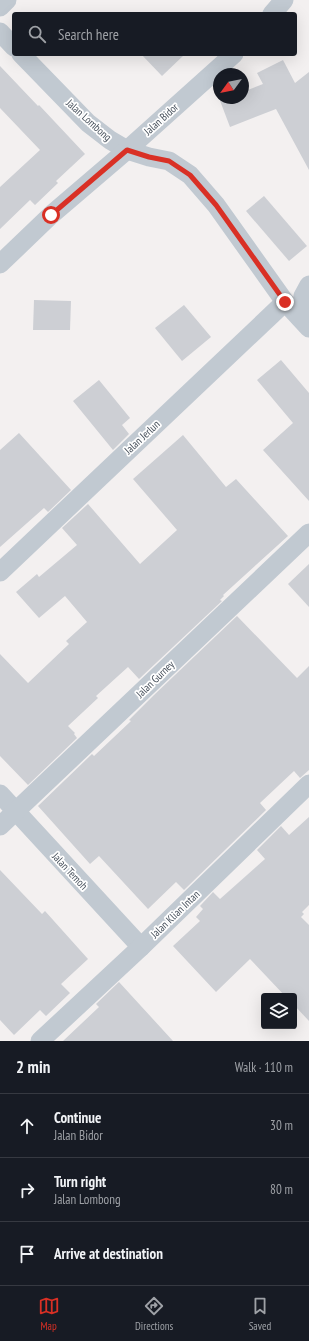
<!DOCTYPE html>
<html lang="en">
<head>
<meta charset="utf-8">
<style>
  :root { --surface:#171b24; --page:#242831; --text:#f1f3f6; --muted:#9ea1a6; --line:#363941; --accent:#d93025 }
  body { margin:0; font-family:"PT Sans Narrow",sans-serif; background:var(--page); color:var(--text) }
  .controls { position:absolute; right:12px; bottom:12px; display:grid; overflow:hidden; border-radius:4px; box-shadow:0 4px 16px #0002 }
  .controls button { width:36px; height:36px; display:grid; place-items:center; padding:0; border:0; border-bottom:1px solid var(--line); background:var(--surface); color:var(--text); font:20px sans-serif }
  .compass { position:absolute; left:213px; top:68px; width:36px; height:36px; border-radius:50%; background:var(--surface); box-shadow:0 4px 16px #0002; rotate:237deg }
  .stop { position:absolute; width:12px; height:12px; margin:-9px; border:3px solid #d93025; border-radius:50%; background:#fff }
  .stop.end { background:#d93025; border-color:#fff; box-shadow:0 1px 4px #0008 }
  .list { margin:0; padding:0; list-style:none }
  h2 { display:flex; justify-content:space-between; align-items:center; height:52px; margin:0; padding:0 16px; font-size:17px }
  h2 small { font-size:13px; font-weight:400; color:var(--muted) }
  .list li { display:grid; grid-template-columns:26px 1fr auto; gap:12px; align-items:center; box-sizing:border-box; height:64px; padding:0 16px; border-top:1px solid var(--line) }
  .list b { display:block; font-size:15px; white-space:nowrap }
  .list p { margin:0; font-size:13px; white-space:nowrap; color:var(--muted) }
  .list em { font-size:13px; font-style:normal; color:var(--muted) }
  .icon { flex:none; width:22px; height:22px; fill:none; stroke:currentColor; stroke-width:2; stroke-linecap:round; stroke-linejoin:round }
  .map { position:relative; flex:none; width:309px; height:1041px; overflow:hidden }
  .search { position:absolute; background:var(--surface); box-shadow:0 4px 16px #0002; left:12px; right:12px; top:12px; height:44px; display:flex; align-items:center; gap:10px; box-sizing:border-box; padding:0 14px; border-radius:4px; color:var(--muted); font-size:15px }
  .sheet { height:244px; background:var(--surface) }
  nav { display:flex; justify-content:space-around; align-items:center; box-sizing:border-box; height:56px; border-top:1px solid var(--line); background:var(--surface); font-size:11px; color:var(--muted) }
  nav a { display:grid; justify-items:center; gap:2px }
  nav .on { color:var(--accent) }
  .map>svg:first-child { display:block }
</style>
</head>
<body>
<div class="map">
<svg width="309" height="1041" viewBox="0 0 309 1041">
  <rect width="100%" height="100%" fill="#f3f0f0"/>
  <!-- building -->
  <g fill="#cdcfd4">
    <path d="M141,54H185L162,76Z"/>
    <path d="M283,60L295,83L309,72V170L276,109L230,127L219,98H243V92L263,84L257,73Z"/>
    <path d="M0,66L38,106L39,105L85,154L56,181L58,183L35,205L30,200L0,229V187L40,150L0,108Z"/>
    <path d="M264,196L307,246L289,261L246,211Z"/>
    <path d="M34,300L71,301L70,330H33Z"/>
    <path d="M184,305L211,337L182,361L155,328Z"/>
    <path d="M281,360L309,393V501L263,450L293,423L257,380Z"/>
    <path d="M99,380L130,418L122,425L129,434L113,450L73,401Z"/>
    <path d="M19,433L71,490L48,512L44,508L0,547V450Z"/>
    <path d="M183,435L226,487L236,479L288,536L223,595L224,596L220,600L222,601L139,679L128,667L96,696L98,698L68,726L75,733L74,734L77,738L28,785L0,756V654L28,683L69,644L66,641L87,622L65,596L39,618L16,592L37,574L39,577L77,545L62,528L88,504L140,564L177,530L133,479Z"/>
    <path d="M309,564V607L288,584Z"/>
    <path d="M237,616L297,678L309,666V770L300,778L294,771L260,803L266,810L184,890L176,882L148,909L99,856L90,864L38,806L92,754L94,756L131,721L129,720L154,695Z"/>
    <path d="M309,817V905L302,912L304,914L301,917L309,925V1021L294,1005V996H285L250,959L216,992L173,946L200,921L196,917L203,909L200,906L213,892L220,899L265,859L257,850L281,826L289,835Z"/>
    <path d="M0,870L42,914L45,911L88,959L61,984L70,993L46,1016L40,1010L14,1035L0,1020Z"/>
    <path d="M119,982L173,1041H63L99,1007L96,1004Z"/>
  </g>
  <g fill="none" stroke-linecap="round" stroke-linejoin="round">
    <!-- minor -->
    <g stroke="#c1c9d1" stroke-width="19">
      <path d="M0,7L7,0"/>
      <path d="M272,14L284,0"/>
      <path d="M0,32L14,47"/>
      <path d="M21,54L88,123L110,140L127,150L149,157L169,161L190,175L216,205L285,302L309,328"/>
      <path d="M0,264L51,215L127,150L234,54"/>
      <path d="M300,318L303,296L309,285"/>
      <path d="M0,572L285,302"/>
      <path d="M0,794L141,947"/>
      <path d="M0,826L309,533"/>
      <path d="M40,1041L141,947L309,784"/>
    </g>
  </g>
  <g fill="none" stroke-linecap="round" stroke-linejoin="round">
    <!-- route -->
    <path stroke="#d93025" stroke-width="5" d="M51,215L127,150L149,157L169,161L190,175L216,205L285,302"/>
  </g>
  <g text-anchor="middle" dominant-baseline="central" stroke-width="3.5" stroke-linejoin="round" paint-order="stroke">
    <!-- street labels -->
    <g font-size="11" fill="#49525d" stroke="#fff">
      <text transform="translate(161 119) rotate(-42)">Jalan Bidor</text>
      <text transform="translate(89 120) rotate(42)">Jalan Lombong</text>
      <text transform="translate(142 437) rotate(-43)">Jalan Jerlun</text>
      <text transform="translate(155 679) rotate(-44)">Jalan Gurney</text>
      <text transform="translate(70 871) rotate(47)">Jalan Temoh</text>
      <text transform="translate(175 914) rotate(-44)">Jalan Klian Intan</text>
    </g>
  </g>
</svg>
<div class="controls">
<button><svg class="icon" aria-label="layers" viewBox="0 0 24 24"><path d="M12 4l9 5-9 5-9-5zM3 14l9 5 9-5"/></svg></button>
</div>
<svg class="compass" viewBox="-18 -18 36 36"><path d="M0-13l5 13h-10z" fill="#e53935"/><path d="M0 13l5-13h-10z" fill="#9ea1a6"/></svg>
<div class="stop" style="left:51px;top:215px"></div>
<div class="stop end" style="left:285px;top:302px"></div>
<div class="search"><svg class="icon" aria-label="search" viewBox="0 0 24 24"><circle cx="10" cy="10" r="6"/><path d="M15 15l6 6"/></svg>Search here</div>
</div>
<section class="sheet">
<h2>2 min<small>Walk · 110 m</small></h2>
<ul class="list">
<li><svg class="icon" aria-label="ahead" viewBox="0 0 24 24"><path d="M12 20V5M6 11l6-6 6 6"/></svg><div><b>Continue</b><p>Jalan Bidor</p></div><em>30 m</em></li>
<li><svg class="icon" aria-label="right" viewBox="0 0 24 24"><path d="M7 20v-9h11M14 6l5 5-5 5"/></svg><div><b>Turn right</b><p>Jalan Lombong</p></div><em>80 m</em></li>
<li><svg class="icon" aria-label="arrive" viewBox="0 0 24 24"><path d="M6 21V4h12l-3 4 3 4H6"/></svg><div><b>Arrive at destination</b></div></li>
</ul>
</section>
<nav>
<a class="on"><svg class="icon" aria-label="map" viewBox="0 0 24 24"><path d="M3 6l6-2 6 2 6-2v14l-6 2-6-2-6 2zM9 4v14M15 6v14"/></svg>Map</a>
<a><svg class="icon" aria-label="directions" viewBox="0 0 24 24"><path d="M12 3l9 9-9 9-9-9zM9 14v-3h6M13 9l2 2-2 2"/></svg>Directions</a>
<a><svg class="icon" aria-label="saved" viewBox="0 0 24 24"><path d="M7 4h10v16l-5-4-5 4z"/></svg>Saved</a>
</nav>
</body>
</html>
